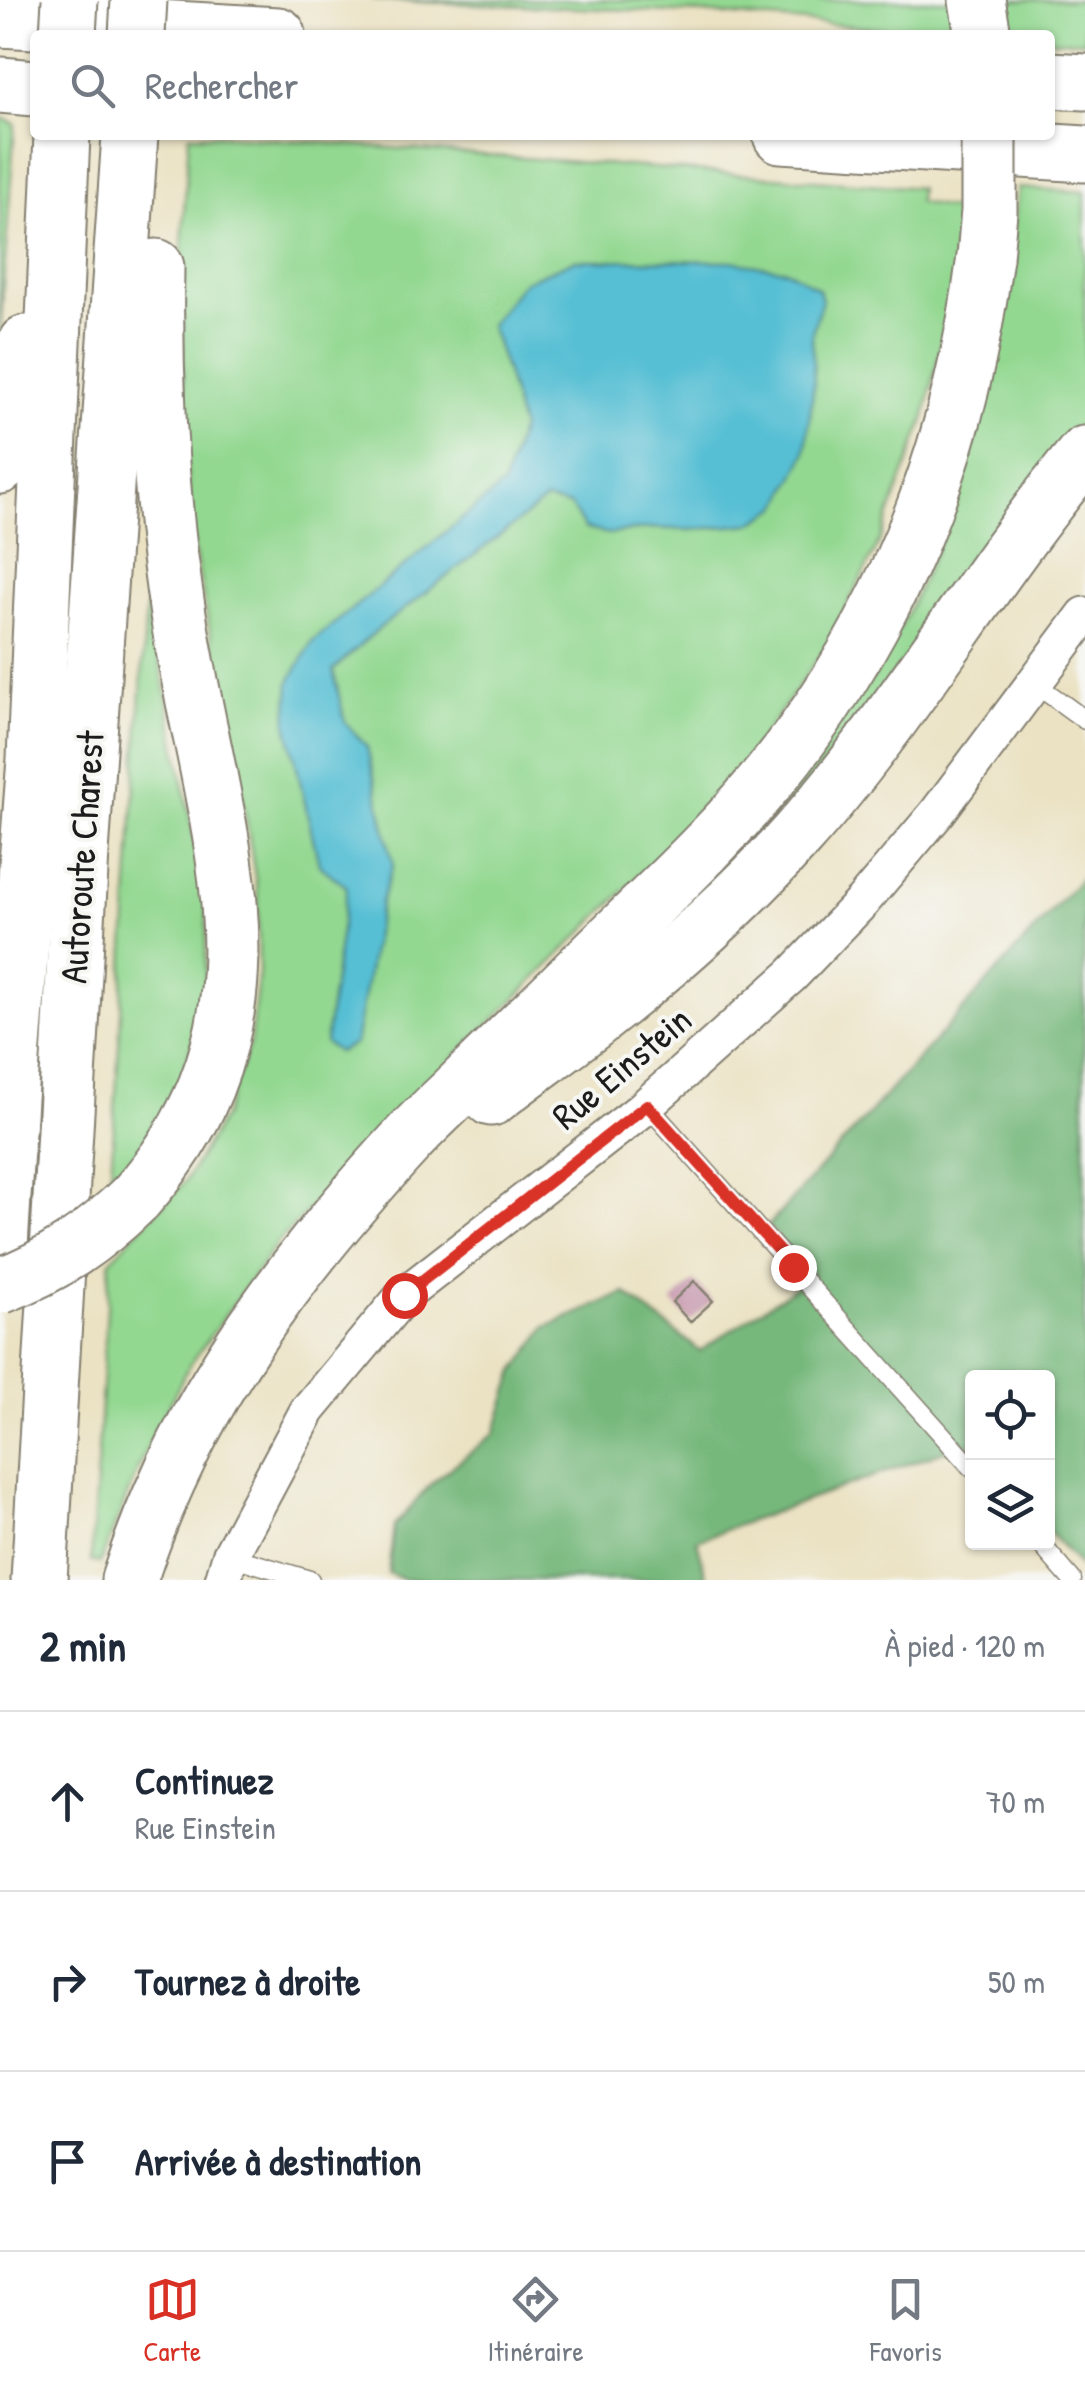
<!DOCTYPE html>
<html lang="fr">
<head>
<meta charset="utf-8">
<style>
  :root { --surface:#fff; --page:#f2f2f3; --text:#1f2937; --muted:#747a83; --line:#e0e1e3; --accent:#d93025 }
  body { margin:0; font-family:"Patrick Hand",sans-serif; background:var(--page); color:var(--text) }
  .controls { position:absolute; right:30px; bottom:30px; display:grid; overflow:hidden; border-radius:10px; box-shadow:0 2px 8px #0004 }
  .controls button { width:90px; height:90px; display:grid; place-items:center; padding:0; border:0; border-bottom:2px solid var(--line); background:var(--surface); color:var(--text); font:50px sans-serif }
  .stop { position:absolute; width:30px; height:30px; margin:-22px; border:8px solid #d93025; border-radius:50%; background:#fff }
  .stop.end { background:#d93025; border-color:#fff; box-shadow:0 2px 10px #0008 }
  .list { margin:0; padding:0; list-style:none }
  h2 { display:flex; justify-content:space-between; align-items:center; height:130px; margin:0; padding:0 40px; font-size:42px }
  h2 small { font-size:32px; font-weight:400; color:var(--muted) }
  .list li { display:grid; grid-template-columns:65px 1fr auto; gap:30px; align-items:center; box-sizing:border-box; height:180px; padding:0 40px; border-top:2px solid var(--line) }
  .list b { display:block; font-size:38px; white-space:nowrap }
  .list p { margin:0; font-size:32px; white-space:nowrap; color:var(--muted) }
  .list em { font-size:32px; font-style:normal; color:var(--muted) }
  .icon { flex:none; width:55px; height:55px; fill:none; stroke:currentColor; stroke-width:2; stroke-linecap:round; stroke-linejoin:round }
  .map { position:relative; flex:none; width:1085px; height:1580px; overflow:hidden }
  .search { position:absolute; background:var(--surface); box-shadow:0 2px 8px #0004; left:30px; right:30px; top:30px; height:110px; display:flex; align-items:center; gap:25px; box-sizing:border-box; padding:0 35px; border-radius:10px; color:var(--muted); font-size:38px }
  .sheet { height:670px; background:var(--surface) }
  nav { display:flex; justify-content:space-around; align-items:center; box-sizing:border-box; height:140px; border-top:2px solid var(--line); background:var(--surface); font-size:28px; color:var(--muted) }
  nav a { display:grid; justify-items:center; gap:5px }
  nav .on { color:var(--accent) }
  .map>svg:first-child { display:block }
</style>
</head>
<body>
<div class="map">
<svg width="1085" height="1580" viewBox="0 0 1085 1580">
  <rect width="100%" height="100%" fill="#f6f6f2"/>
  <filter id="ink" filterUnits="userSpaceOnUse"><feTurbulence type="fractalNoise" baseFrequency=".01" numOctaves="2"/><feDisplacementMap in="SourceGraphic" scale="20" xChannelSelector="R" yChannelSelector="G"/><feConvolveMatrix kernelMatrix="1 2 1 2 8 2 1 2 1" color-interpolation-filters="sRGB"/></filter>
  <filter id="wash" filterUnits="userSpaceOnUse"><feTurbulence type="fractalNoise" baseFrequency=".0048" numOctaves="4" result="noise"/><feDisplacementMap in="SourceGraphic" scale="40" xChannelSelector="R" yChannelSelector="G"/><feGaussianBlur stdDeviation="2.25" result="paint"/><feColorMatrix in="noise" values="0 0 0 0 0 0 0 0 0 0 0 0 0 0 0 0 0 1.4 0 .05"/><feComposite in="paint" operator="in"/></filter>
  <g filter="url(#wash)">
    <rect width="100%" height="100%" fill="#ebe2c3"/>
    <!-- green -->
    <g fill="#93d891" stroke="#587a56" stroke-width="2.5">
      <path d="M372,0H952L955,35L701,13Z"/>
      <path d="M1003,0H1085V41L1050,40V35H1007Z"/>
      <path d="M2,118L15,124L0,331V119Z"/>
      <path d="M189,135H220L919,188L918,202L962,211L952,296L925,417L879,543L827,646L748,758L681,835L452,1061L278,1242L189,1366L142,1459L100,1563L91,1561L110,1261L186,1180L224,1115L250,1042L259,973L258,896L246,818L194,549L184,441L182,245Z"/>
      <path d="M1018,188L1085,192V420L1028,491L877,697L776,824L768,817L901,626L957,503L989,389L1006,296Z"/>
      <path d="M147,593L207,906L205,996L183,1075L154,1135L110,1190Z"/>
    </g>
    <!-- forest -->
    <path fill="#76b87b" stroke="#496a4c" stroke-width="2.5" d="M1084,875L1085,1572L1048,1531V1378H972V1449L966,1443L697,1540L707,1580H404L388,1573L394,1526L432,1483L495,1433L514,1373L546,1327L625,1293L700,1351L813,1275L768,1226Z"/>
    <!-- water -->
    <path fill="#57bfd4" stroke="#3a6e78" stroke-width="2.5" d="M574,260L730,261L787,270L819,289L822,300L812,333L814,384L805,455L779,507L750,524L690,530L651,528L610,534L585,529L571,506L546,500L377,630L333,670L345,722L367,747L393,865L381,901L355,1044L338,1052L325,1043L347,887L319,865L287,723L290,681L313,641L503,485L521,428L507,375L490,325L523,282Z"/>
    <g id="blocks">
      <!-- building -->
      <path fill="#c595ab" d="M694,1281L713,1301L690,1322L672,1302Z"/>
    </g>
  </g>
  <g filter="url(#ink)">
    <use href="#blocks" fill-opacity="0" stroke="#847f70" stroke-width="2.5"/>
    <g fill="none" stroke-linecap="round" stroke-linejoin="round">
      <defs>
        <g id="lane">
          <path d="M1034,683L1085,720"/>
          <path d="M647,1105L972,1468"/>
          <path d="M1039,1542L1072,1580"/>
          <path d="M230,1556L310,1580"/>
        </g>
        <path id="street" d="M223,1580L230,1556L308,1410L404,1295L640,1111L792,975L862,902L937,813L1085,615"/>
        <g id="highway">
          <path d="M977,0L983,35"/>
          <path d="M0,19L278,35"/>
          <path d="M1050,80L1085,82"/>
          <path d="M0,85L35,88"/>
          <path d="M781,135L1085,154"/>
          <path d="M0,466L14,412L26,343"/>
          <path d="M491,1098C527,1070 565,1044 600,1016C670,961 737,902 796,836C903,717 982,577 1085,454"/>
          <path d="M135,1198C299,1016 210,824 178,614C160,500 154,383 156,267"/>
          <path d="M0,1246L9,1099L35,759L62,135"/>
          <path d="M39,1580L81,853L130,135"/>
          <path d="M129,1580C185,1406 285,1272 407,1140C427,1118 450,1098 471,1077C513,1036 556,995 598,953C670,884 743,816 802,735C907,590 962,434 985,257"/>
        </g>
      </defs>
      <!-- lane casing -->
      <use href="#lane" stroke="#847f70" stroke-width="21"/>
      <!-- street casing -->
      <use href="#street" stroke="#847f70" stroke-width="39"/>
      <!-- highway casing -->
      <use href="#highway" stroke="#847f70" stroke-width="59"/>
      <!-- lane -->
      <use href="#lane" stroke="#fff" stroke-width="18"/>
      <!-- street -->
      <use href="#street" stroke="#fff" stroke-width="35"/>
      <!-- highway -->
      <use href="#highway" stroke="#fff" stroke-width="55"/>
      <defs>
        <g id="highway-bridge">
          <path d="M68,35L70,0"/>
          <path d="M137,35L139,0"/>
          <path d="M985,257L989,211V135"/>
          <path d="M0,1286C55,1265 93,1239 135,1198"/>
        </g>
      </defs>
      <!-- highway-bridge casing -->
      <use href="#highway-bridge" stroke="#847f70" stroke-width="59" stroke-linecap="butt"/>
      <!-- highway-bridge -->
      <use href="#highway-bridge" stroke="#fff" stroke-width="55"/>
    </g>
  </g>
  <g fill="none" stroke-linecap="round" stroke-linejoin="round" filter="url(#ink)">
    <!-- route -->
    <path stroke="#d93025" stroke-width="12" d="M404,1295L647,1105L793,1267"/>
  </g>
  <g text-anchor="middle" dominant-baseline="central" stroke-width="8" stroke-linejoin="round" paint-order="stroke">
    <!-- street labels -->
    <g font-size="38" fill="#1c1c1c" stroke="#f6f6f2">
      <text transform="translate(81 857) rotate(-86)">Autoroute Charest</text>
      <text transform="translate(621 1067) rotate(-40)">Rue Einstein</text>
    </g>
  </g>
</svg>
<div class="controls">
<button><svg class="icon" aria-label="locate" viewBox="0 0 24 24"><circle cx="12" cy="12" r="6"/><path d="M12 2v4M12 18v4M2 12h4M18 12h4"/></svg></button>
<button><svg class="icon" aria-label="layers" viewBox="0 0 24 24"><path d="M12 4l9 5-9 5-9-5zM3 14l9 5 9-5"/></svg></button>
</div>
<div class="stop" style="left:404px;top:1295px"></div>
<div class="stop end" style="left:793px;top:1267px"></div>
<div class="search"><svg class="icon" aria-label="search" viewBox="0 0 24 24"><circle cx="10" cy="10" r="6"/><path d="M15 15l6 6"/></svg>Rechercher</div>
</div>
<section class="sheet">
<h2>2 min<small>À pied · 120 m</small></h2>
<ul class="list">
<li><svg class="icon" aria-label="ahead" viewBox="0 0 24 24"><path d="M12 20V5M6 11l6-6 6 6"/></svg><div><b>Continuez</b><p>Rue Einstein</p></div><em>70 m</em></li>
<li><svg class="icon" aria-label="right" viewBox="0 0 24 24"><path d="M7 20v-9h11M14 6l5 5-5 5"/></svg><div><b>Tournez à droite</b></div><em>50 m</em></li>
<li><svg class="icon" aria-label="arrive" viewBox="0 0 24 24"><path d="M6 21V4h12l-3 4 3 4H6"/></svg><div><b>Arrivée à destination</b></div></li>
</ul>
</section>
<nav>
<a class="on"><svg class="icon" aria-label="map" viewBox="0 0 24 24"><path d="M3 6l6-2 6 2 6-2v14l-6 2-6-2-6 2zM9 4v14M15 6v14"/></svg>Carte</a>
<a><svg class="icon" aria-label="directions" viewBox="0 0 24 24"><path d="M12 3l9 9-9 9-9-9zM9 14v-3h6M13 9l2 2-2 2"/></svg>Itinéraire</a>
<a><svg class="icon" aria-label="saved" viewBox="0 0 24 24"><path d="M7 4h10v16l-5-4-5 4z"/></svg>Favoris</a>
</nav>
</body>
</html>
